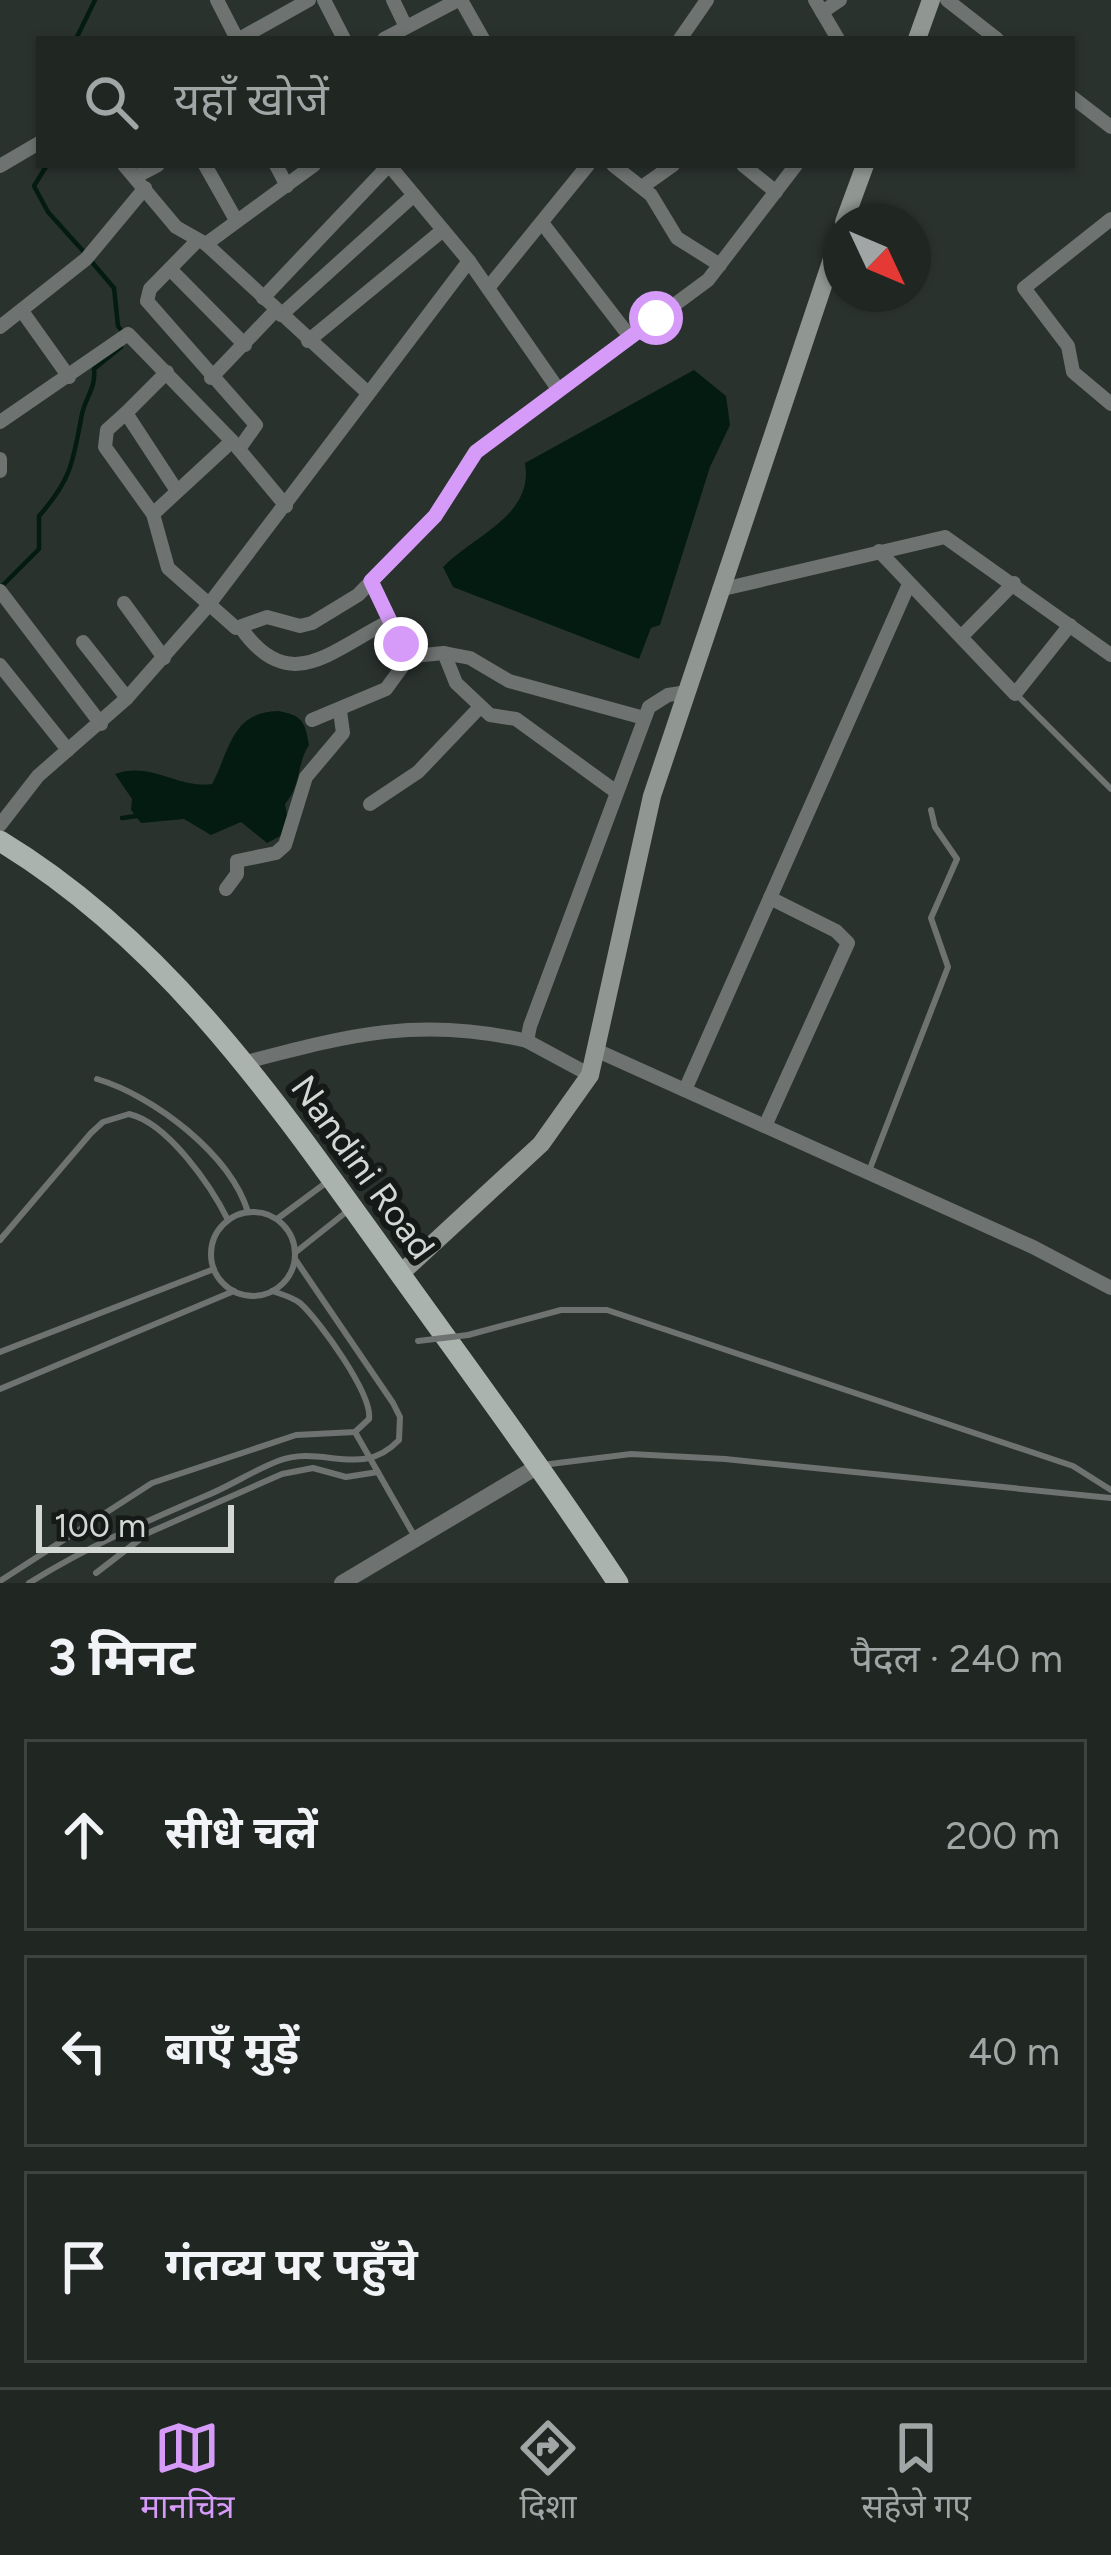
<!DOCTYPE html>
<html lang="hi">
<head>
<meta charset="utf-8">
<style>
  :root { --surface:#202622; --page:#2d322f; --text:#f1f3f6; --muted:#a2a5a5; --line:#3d4340; --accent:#d69bf9 }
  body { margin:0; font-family:Figtree,"Noto Sans Devanagari",sans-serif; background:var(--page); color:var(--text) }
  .compass { position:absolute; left:823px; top:204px; width:108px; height:108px; border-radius:50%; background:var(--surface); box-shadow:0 3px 9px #0004; rotate:134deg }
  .scale { position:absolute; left:36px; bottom:30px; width:198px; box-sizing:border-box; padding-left:12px; border:6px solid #d3d8d5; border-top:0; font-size:33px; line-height:42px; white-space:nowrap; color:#d3d8d5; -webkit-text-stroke:9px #151917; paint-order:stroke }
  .stop { position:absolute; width:36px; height:36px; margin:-27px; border:9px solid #d69bf9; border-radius:50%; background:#fff }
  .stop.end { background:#d69bf9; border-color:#fff; box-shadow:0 3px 12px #0008 }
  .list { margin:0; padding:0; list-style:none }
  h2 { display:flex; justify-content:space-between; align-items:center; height:156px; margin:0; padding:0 48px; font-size:51px }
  h2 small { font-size:39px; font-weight:400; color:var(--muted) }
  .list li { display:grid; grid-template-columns:78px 1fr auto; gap:36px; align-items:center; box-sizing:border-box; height:192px; margin:0 24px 24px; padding:0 24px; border:3px solid var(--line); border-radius:0px }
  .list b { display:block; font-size:45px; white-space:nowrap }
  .list em { font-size:39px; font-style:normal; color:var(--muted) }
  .icon { flex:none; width:66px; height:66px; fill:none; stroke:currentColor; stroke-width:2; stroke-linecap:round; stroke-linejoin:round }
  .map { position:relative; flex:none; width:1111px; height:1583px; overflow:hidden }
  .search { position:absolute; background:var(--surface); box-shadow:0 3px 9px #0004; left:36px; right:36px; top:36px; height:132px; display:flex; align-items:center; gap:30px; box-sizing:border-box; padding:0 42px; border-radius:0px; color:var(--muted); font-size:45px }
  .sheet { height:804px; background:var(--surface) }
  nav { display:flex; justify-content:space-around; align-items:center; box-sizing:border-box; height:168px; border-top:3px solid var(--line); background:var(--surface); font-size:33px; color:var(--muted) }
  nav a { display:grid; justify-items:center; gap:6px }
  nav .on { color:var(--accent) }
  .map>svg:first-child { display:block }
</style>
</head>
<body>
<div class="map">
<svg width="1111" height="1583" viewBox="0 0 1111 1583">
  <rect width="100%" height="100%" fill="#2a322e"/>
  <!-- water -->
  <g fill="#041b11">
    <path d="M694,370L726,396L730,425L710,467L660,625L651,628L639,659L453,587L443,567C475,534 534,516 525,463Z"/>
    <path d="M278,711C302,715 305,721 309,745C296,765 302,784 285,804L290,831L267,843L241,822L211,835L184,819L141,823L131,810L132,799L115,774C151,761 178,789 212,784C230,751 231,712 278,711Z"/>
  </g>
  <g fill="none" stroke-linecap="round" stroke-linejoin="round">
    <!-- stream -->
    <g stroke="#041b11" stroke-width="4.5">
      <path d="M76,39L95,0"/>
      <path d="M47,165L34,186L48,212L84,252"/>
      <path d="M91,261L114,288L118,326L124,334"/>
      <path d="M3,585L39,549V516C72,479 73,461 82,414C86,396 96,388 94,369L121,347"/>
      <path d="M122,818L137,816"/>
    </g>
    <!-- service -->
    <g stroke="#6e7270" stroke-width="6">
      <path d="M1018,696L1111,789"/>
      <path d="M97,1079C154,1096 230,1154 248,1212"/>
      <path d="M869,1171L948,967L931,918L957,859L935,827L931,810"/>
      <circle cx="253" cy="1254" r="42"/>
      <path d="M277,1219L327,1182"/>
      <path d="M0,1240L91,1133L103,1122L129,1114C168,1123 211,1186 228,1220"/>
      <path d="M296,1252L350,1209"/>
      <path d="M468,1335L561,1310H607L1073,1466L1111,1490"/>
      <path d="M0,1352L214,1269"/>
      <path d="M0,1389L234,1291"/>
      <path d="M355,1432L415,1537"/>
      <path d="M542,1465L631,1454L725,1459L1111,1498"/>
      <path d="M96,1573L148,1533L282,1474L313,1468L346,1477L378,1472"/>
      <path d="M0,1581L152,1483L296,1435L355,1432L369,1419C373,1395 320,1321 300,1303C292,1297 281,1294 272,1291"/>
      <path d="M29,1583C85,1548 142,1523 203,1497C229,1487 252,1471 278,1461C323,1444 361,1480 399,1440L400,1417L393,1403L295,1259"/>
    </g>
    <!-- minor -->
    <g stroke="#6e7270" stroke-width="14">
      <path d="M217,0L237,39"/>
      <path d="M324,0L344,39"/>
      <path d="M393,0L406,27"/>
      <path d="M461,0L483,39"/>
      <path d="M815,0L838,39"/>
      <path d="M947,0L997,39"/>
      <path d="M822,12L840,0"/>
      <path d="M239,39L309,0"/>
      <path d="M384,39L458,0"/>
      <path d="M680,39L707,0"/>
      <path d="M1072,97L1111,127"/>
      <path d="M124,165L176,227L206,244L368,393"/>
      <path d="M205,165L236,220"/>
      <path d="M276,165L287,186"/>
      <path d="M613,165L651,195L677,238L720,265"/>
      <path d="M743,165L776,192"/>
      <path d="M0,166L39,143"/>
      <path d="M135,177L158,165"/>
      <path d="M642,187L673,165"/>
      <path d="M1111,219L1024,288L1068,346L1073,372L1111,404"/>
      <path d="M543,224L630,337"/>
      <path d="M198,240L150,289L147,301L256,425L239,449"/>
      <path d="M206,244L314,165"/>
      <path d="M170,269L245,345"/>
      <path d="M488,288L588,165"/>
      <path d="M263,298L389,165L469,261L558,389"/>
      <path d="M22,311L69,377"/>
      <path d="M281,315L414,195"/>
      <path d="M0,327L86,259L145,188"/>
      <path d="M308,341L443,230"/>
      <path d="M167,372L126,413L177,491"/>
      <path d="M211,378L276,310"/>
      <path d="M126,413L107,430L105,447L153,514L168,568L236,628L267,617L300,626L312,623L358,595L435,516L475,452L708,280L796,165"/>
      <path d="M0,422L128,334L232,441L286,506"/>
      <path d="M0,459V471"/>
      <path d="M153,514L232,441"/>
      <path d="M879,551L1015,694L1070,625"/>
      <path d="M719,590L945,537L1111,655"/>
      <path d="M0,591L101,724"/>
      <path d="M124,603L164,658"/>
      <path d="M241,628C290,698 332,649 390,621"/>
      <path d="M962,636L1014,583"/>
      <path d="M83,642L127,698"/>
      <path d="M444,653L456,683L490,715L516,719L615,791"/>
      <path d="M403,657L444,653L470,658L509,681L644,718"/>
      <path d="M0,665L68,750"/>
      <path d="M312,720L386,689L402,667L401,645L371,581"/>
      <path d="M370,804L418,772L480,707"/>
      <path d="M0,825L38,776L127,698L207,607L469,261"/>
      <path d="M226,889L237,874V861L276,853L285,845L306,777L343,733L340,711"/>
      <path d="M598,1051L1033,1247L1111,1288"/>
      <path d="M246,1062C349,1035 420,1016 527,1041"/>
      <path d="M590,1075L527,1041L530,1026L649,707L668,695L687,692"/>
      <path d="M685,1090L909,584"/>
      <path d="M765,1126L848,943L836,931L770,898"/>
    </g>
    <!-- tertiary -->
    <path stroke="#6e7270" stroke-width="16" d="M342,1583L540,1465"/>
    <!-- secondary -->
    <g stroke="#909793" stroke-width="18">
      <path d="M917,39L931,0"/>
      <path d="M844,222L865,165"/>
      <path d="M400,1274L541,1144L590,1075L652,796L841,232"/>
    </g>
    <!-- primary -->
    <path stroke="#abb3af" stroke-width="21" d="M0,841C170,944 279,1106 393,1264C469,1370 546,1474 618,1583"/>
    <!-- service-bridge -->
    <path stroke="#6e7270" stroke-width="6" d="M418,1341L468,1335"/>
  </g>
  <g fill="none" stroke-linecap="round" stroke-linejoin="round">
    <!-- route -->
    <path stroke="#d69bf9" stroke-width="15" d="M401,644L371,581L435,516L476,452L656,318"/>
  </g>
  <g text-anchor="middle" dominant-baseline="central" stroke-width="12" stroke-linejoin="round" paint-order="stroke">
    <!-- street labels -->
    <g font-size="36" fill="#d3d8d5" stroke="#151917">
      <text transform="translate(363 1167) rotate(54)">Nandini Road</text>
    </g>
  </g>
</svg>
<svg class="compass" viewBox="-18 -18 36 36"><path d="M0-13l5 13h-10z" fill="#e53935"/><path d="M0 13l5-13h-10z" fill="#a2a5a5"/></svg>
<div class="scale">100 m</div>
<div class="stop" style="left:656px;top:318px"></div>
<div class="stop end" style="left:401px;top:644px"></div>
<div class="search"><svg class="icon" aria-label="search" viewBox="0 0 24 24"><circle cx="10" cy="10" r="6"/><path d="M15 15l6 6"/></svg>यहाँ खोजें</div>
</div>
<section class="sheet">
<h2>3 मिनट<small>पैदल · 240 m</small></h2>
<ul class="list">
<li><svg class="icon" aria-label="ahead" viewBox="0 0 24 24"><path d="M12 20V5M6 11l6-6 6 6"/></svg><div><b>सीधे चलें</b></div><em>200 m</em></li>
<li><svg class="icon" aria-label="left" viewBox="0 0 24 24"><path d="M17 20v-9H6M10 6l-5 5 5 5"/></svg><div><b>बाएँ मुड़ें</b></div><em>40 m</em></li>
<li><svg class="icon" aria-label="arrive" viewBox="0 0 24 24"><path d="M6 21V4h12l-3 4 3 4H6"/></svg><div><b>गंतव्य पर पहुँचे</b></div></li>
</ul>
</section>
<nav>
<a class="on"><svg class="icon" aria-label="map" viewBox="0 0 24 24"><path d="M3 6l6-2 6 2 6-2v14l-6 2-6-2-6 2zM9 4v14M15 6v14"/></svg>मानचित्र</a>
<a><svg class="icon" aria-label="directions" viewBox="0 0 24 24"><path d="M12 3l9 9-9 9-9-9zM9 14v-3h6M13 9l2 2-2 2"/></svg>दिशा</a>
<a><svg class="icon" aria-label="saved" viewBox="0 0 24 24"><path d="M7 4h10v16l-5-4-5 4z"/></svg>सहेजे गए</a>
</nav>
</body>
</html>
